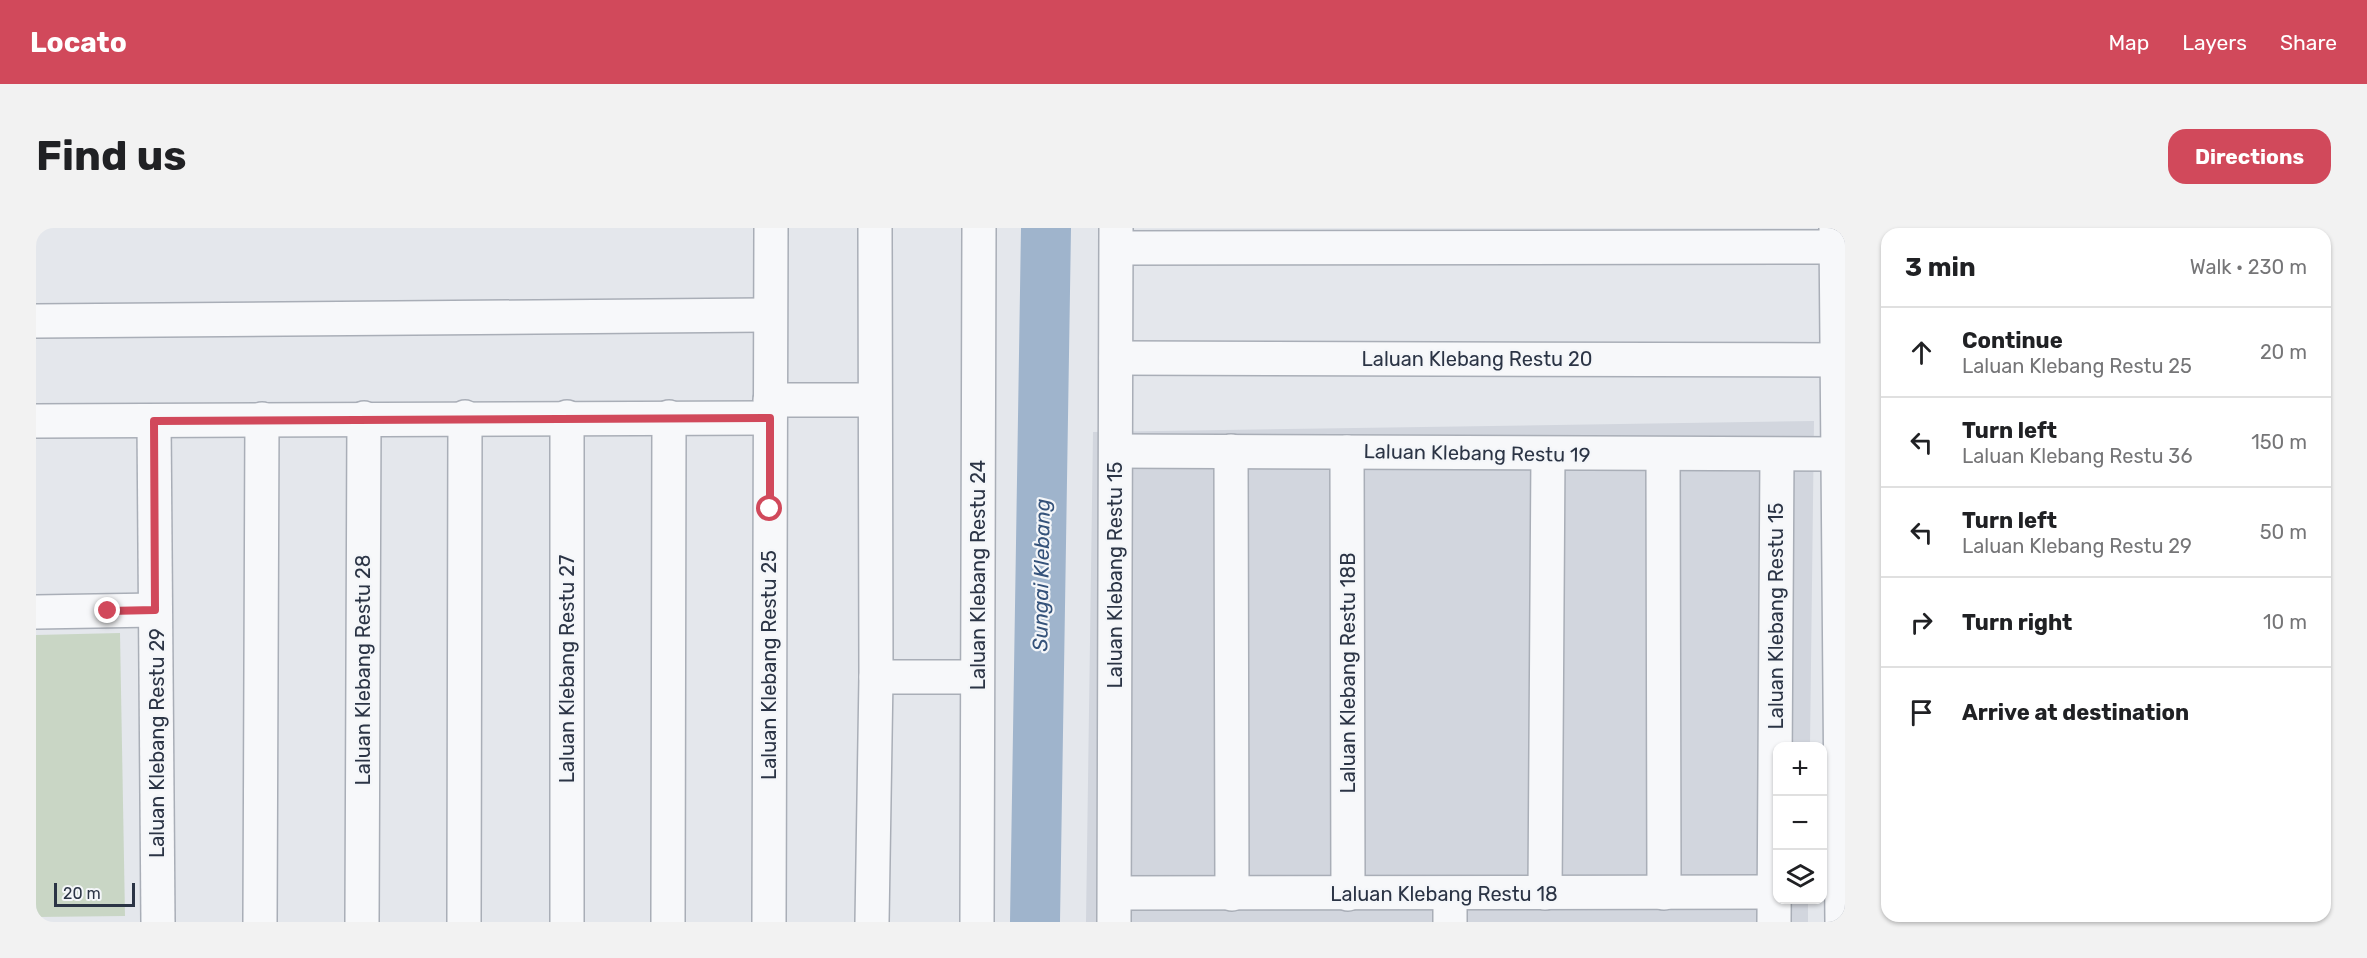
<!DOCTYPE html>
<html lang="en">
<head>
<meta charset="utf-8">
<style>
  :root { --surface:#fff; --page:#f2f2f2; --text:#202124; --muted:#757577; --line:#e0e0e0; --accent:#d1495b }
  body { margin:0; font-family:Rubik,sans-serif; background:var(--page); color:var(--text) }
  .controls { position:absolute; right:18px; bottom:18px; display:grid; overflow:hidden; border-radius:12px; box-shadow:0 2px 4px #0004 }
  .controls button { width:54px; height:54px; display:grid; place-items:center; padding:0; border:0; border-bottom:2px solid var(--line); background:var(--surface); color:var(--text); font:30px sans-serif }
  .scale { position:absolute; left:18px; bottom:15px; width:81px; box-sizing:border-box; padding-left:6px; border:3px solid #2b3445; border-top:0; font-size:16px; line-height:21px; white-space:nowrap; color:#2b3445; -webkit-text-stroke:4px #f4f6f9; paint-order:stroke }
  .stop { position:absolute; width:18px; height:18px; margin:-14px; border:4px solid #d1495b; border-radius:50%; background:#fff }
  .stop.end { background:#d1495b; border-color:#fff; box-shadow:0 2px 6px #0008 }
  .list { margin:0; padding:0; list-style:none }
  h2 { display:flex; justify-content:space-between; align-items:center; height:78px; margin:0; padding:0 24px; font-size:26px }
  h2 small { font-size:20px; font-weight:400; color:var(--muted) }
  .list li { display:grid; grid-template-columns:39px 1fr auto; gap:18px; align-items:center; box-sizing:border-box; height:90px; padding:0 24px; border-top:2px solid var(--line) }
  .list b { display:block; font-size:22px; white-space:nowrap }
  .list p { margin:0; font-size:20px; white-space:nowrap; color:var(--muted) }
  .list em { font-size:20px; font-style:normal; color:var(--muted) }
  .icon { flex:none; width:33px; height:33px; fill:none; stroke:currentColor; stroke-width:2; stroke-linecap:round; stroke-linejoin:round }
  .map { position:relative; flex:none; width:1809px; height:694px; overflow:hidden; border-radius:18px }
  header { display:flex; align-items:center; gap:36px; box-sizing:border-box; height:84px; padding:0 30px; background:var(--accent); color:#fff }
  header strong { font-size:28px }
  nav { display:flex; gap:33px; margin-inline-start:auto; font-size:21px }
  .intro { display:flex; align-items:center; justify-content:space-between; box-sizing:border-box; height:144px; padding:0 36px }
  h1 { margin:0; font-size:42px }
  .button { padding:15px 27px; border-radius:18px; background:var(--accent); color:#fff; font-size:21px; font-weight:700 }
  main { display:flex; gap:36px; padding:0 36px }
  aside { flex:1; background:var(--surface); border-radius:18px; box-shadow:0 2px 4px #0004 }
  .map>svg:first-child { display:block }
</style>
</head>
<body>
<header>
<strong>Locato</strong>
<nav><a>Map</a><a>Layers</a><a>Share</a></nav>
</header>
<div class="intro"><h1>Find us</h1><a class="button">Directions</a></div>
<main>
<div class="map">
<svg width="1809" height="694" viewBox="0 0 1809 694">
  <rect width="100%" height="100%" fill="#e4e7ec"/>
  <!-- built -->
  <path fill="#d2d6de" d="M1778,193L1774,518H1742V672H1772V694H1050L1057,204Z"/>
  <!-- green -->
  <path fill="#c9d6c5" d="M84,405L89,688L0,689V407Z"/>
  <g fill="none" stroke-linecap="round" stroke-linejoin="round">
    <!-- river -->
    <path stroke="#9fb4cc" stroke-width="50" d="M999,694L1010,0"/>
    <defs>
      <g id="minor">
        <path d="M1800,0L1806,694"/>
        <path d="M1081,20L1800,19"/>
        <path d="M0,93L734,87"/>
        <path d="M1080,130L1801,132"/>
        <path d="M734,172H838"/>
        <path d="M0,193L734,190"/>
        <path d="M118,193L122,694"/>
        <path d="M1080,223L1802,226"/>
        <path d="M1195,223L1196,666"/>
        <path d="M1311,224L1312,666"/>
        <path d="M1627,226L1628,665"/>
        <path d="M0,384L119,382"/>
        <path d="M840,449H941"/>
        <path d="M1079,665L1737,664"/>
        <path d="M1509,665L1512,226"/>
        <path d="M1414,666V694"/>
        <path d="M224,694L226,191"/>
        <path d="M326,694L328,190"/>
        <path d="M428,694L429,189"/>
        <path d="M531,694V189"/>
        <path d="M632,694L633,189"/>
        <path d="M733,694L735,0"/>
        <path d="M836,694L840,449L839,0"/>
        <path d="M941,694L943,0"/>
        <path d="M1078,694L1080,0"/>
        <path d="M1738,694L1741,227"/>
      </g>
    </defs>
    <!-- minor casing -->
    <use href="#minor" stroke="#a9aeb7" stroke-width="36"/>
    <!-- minor -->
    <use href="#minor" stroke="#f7f8fa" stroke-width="33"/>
  </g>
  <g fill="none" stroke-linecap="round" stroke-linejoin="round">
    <!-- route -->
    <path stroke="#d1495b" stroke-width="8" d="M72,383L119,382L118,193L734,190V281"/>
  </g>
  <g text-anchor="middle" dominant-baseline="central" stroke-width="4.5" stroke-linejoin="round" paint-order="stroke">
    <!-- street labels -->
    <g font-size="20" fill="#2b3445" stroke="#f4f6f9">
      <text x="1441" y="131">Laluan Klebang Restu 20</text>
      <text transform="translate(1441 225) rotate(1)">Laluan Klebang Restu 19</text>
      <text transform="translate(942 347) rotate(-90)">Laluan Klebang Restu 24</text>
      <text transform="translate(1079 347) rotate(-90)">Laluan Klebang Restu 15</text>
      <text transform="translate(1740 388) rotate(-90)">Laluan Klebang Restu 15</text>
      <text transform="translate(733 437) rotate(-90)">Laluan Klebang Restu 25</text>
      <text transform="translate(531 441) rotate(-90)">Laluan Klebang Restu 27</text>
      <text transform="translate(327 442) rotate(-90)">Laluan Klebang Restu 28</text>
      <text transform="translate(1312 445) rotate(-90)">Laluan Klebang Restu 18B</text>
      <text transform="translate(121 515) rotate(-90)">Laluan Klebang Restu 29</text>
      <text x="1408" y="666">Laluan Klebang Restu 18</text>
    </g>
    <!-- water labels -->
    <g font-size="21" font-style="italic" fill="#34527a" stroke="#f4f6f9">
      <text transform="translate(1005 347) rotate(-89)">Sungai Klebang</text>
    </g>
  </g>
</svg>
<div class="controls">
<button>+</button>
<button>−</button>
<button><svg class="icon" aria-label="layers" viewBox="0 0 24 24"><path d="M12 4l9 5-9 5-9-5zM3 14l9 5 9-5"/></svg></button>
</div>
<div class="scale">20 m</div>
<div class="stop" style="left:734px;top:281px"></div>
<div class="stop end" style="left:72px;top:383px"></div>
</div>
<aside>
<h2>3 min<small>Walk · 230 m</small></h2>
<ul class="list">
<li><svg class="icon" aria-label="ahead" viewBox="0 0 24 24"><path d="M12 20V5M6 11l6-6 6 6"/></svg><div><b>Continue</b><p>Laluan Klebang Restu 25</p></div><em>20 m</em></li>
<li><svg class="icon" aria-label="left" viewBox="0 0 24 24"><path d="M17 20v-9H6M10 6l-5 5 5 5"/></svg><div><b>Turn left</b><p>Laluan Klebang Restu 36</p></div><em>150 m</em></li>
<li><svg class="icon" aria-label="left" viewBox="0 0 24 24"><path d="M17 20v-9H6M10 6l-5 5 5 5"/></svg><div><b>Turn left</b><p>Laluan Klebang Restu 29</p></div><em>50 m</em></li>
<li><svg class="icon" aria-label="right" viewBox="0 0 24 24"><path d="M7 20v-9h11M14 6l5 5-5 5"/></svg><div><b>Turn right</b></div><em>10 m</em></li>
<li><svg class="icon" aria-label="arrive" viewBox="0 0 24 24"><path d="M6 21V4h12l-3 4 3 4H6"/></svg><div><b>Arrive at destination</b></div></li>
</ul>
</aside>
</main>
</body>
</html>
